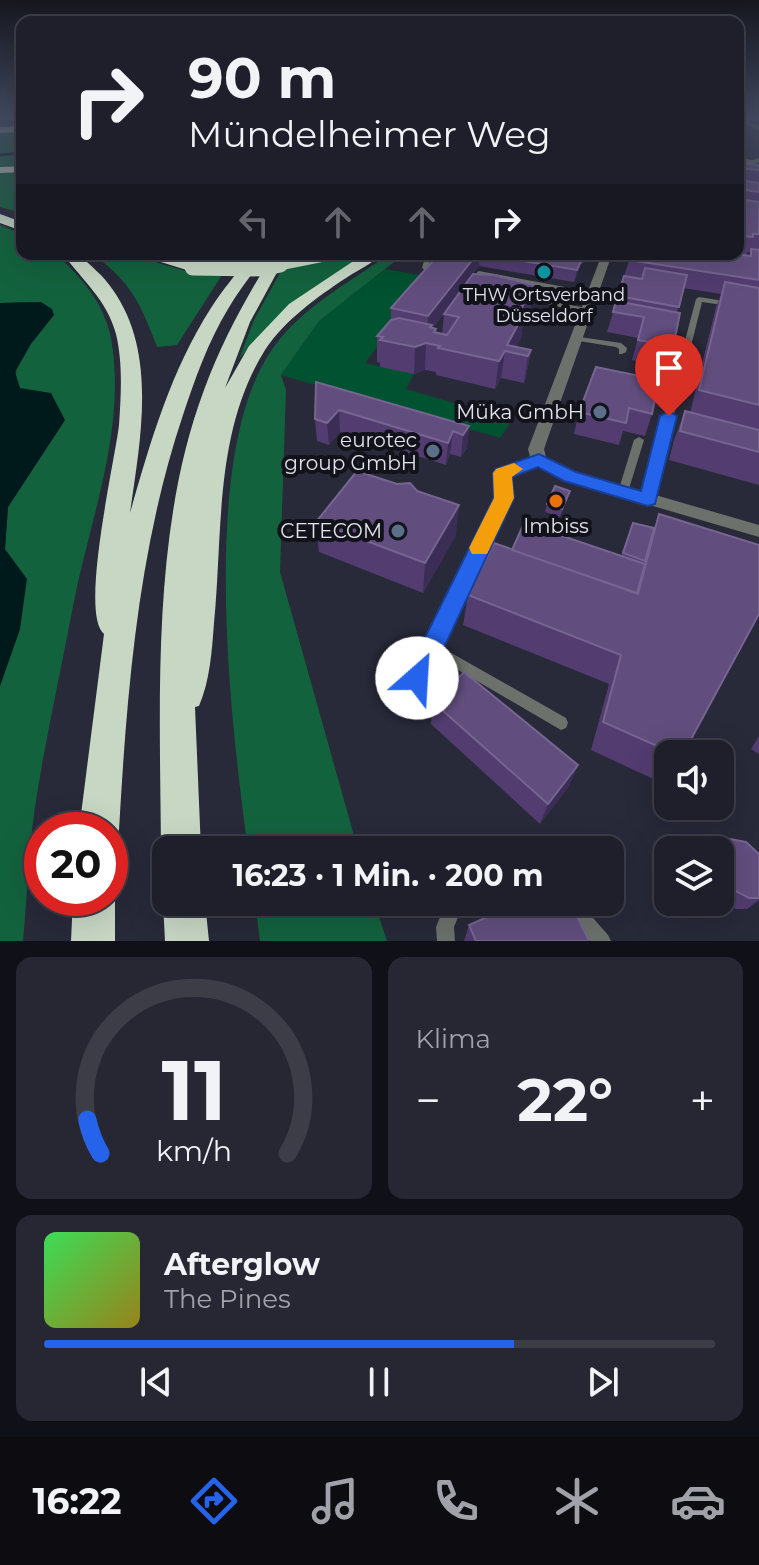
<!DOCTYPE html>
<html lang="de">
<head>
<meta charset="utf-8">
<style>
  body { margin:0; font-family:Montserrat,sans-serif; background:#262733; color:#f1f3f6; height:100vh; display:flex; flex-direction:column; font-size:30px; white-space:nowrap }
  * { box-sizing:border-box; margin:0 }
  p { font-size:26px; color:#a1a2a9 }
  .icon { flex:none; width:44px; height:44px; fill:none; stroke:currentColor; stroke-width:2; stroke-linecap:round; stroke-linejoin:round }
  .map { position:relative; height:941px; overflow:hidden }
  .details { display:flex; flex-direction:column; gap:16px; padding:16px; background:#101118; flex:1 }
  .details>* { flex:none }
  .banner { position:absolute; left:16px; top:16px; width:728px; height:244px; border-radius:16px; box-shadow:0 8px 32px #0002,0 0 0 2px #3c3d47; background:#1e1f2b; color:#f1f3f6; overflow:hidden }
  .buttons { position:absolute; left:654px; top:740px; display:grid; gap:16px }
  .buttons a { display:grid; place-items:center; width:80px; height:80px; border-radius:16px; background:#1e1f2b; box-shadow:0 8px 32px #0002,0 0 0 2px #3c3d47; font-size:40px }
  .speed { position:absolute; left:24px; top:812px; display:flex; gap:16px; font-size:40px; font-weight:700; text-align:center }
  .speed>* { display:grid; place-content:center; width:104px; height:104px; border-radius:50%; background:#1e1f2b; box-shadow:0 8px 32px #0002,0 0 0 2px #3c3d47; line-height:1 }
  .speed .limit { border:12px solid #d22; background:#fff; color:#111 }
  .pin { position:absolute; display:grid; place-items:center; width:68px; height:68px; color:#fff; margin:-82px -34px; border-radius:50% 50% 50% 0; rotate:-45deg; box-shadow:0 0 8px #0007 }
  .pin .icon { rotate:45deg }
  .me { position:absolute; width:88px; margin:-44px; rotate:26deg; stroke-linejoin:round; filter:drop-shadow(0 0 6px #0008) }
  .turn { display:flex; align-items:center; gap:28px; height:168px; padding:0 40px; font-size:36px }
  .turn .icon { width:104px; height:104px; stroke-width:2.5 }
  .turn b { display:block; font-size:56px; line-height:68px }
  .lanes { display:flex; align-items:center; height:76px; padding:0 40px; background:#0003; justify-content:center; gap:40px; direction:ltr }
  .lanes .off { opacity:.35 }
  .big { font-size:60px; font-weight:700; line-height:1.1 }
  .details .card { flex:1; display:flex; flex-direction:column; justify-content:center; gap:12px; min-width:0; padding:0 28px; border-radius:16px; background:#262733 }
  .details .dial { align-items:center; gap:0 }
  .dial svg { height:208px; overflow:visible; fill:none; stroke:#3c3d47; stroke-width:7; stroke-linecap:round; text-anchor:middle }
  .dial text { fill:#f1f3f6; stroke:none }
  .song { display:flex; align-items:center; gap:24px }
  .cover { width:96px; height:96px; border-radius:12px; background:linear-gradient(135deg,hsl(130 70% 55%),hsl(50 70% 35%)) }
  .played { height:8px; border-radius:4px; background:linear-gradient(90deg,#2563eb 70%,#3c3d47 70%) }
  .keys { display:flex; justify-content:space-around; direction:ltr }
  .heat { display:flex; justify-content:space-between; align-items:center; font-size:44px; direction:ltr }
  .details .tiles { flex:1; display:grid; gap:16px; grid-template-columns:1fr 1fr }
  .card:last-child { grid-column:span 2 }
  .trip { position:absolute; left:152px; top:836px; width:472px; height:80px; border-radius:16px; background:#1e1f2b; box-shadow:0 8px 32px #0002,0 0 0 2px #3c3d47; font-weight:700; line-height:80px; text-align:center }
  .tabs { display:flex; height:128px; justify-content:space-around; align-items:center; background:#0c0c11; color:#a1a2a9 }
  .tabs .icon { width:56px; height:56px }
  .tabs .active { color:#2563eb }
  .tabs b { font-size:36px; color:#f1f3f6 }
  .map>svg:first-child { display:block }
</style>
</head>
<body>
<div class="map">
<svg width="759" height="941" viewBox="0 0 759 941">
  <rect width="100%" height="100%" fill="#282939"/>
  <!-- green -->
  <polygon fill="#005230" points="385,269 430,277 365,363 414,374 406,389 512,420 500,438 281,375 319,321"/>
  <!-- forest -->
  <g fill="#13623e">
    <polygon points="22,132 22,165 0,167 0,133"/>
    <polygon points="22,171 22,213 0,207 0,172"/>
    <path d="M0 225 22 234V254H55C81 276 104 303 111 338 127 429 90 518 73 606 60 675 44 745 34 814 28 856 27 899 23 941H0V686L20 629 5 549 8 507 65 420 19 388C6 364 39 333 54 315L41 302 0 303Z"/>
    <path d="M93 254H127L186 271 222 275 177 345 157 347C140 302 132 284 93 254Z"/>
    <path d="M335 254H366C318 285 277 315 239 359L254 320 281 271Z"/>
    <path d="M389 254H404L319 321 281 375 286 390 280 572 358 850H248C231 724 199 463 269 354 299 308 346 285 389 254Z"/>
    <polygon points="255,902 374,902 387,941 260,941"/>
  </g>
  <!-- water -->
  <polygon fill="#001a1c" points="41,302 52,309 54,315 31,344 15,372 20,388 51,393 65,420 8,507 5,549 27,579 20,629 0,686 0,303"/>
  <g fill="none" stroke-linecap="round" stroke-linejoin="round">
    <!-- stream -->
    <polyline stroke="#001a1c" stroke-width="3" points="0,155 22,153"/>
    <!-- service -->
    <g fill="#6c726b" fill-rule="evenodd">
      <polygon points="738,157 755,161 755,162 753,163 738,159"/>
      <polygon points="426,254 432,254 428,268 425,270 422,268"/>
      <polygon points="479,271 592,292 595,294 592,296 477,274 477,272"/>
      <polygon points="521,296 586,308 590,310 586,312 519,299 519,297"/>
      <polygon points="699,297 730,302 734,304 730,306 702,302 653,499 648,503 643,499 696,299"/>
      <polygon points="573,336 621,343 627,348 626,352 622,354 619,354 619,349 616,347 573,340"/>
      <polygon points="639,437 644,440 628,492 623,496 619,494 618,492 634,440"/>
      <polygon points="502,470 507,473 509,498 439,646 566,718 568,723 566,728 561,730 434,656 422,682 417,684 412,682 410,678 499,498 497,473"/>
      <polygon points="446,902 464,902 454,927 455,941 437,941 436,927"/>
      <polygon points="558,902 579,902 608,935 611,941 590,941 561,908"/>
    </g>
    <!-- minor -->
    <g fill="#6c726b" fill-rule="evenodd">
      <polygon points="738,118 759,126 759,130 738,120"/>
      <polygon points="759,158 759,162 747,167 745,176 739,176 740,164"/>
      <polygon points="602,254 612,254 544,449 546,457 576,472 759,525 759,537 564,480 538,466 502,478 494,473 496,469 530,457 528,449"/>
    </g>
    <!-- motorway -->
    <g fill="#c7d7c4" fill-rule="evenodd">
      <polygon points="22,126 22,132 0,133 0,127"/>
      <polygon points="22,166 22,172 0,173 0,167"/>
      <polygon points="0,214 22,222 22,231 0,223"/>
      <path d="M63 254H78C90 265 104 276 113 290 158 354 140 441 130 513 150 443 171 370 211 308 223 289 238 272 251 254H266C254 272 239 290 228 309 208 342 195 379 183 415 138 549 127 691 119 830L110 845V830H79L104 634C79 614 115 461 119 425 121 396 123 363 116 334 107 300 83 281 63 254Z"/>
      <polygon points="135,254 160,254 198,264 201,267 193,272"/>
      <path d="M273 254H287L250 322 225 388 249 346 289 304 364 254H381C372 264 358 270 346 278 317 297 285 320 265 350 214 432 223 531 214 623 212 650 210 681 199 706L195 707 201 850H166V862L161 850C160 702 151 531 204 390 222 341 246 298 273 254Z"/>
      <polygon points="110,886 115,898 115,941 71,941 73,898 110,898"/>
      <polygon points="166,894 166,902 205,902 209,941 165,941 163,902"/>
    </g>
    <!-- motorway-bridge-far1 -->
    <polyline stroke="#c7d7c4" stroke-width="13" points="270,266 320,256"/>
    <!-- motorway-bridge -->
    <polyline stroke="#c7d7c4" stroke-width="17" points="193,267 263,268 280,264"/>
  </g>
  <!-- wall -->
  <g fill="#523c70" fill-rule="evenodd">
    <polygon points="738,163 759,165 759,485 669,460 674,440 685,411 690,413 716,307 721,294 683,288 677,312 674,343 667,364 661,363 660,366 632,360 638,338 607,332 631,254 749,256 750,252 748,252 746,255 738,254"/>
    <path d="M439 254H587L582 264H580L578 273 574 282 479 266 473 274 534 285 530 310 523 323 521 338 516 347 531 350 526 377 524 383 501 378 495 389 436 375V372L425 370 414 374 380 367V363L377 362V336L391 320V308ZM462 289 444 314 442 334 436 332 433 328Z"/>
    <polygon points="596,367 652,414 645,436 623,431 619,445 574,434 579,412"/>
    <polygon points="316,382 469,426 467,448 461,457 450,454 446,465 340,432 329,445 317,441 315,419"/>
    <polygon points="570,491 560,517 545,512 547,504"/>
    <polygon points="659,514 683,754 668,754 668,777 664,784 591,750 609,684 463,625 468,595 512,550 621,556 633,523 654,528"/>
    <polygon points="316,522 456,535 423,593 319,552"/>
    <polygon points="433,702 578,765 569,786 540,824 431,724"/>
    <polygon points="759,736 759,760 759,754 751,749"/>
    <polygon points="713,837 722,844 759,854 759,901 747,909 736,909 720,901 720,850 702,850"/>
    <polygon points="469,925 589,941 464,941"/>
  </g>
  <!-- shaded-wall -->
  <g fill="#3b2d55">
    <polygon points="477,254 480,254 479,266 427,336 428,316"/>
    <polygon points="581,261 578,273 574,282 577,270"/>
    <polygon points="534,285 530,310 523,323 521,338 514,353 507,345 520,311"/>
    <polygon points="426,343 425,370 414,374 415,347"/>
    <polygon points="531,350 526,377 524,383 528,356"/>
    <polygon points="505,351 501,378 495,389 499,361"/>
    <polygon points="339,410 340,432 329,445 327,423"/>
    <polygon points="469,426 467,448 461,457 463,435"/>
    <polygon points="453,431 450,454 446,465 448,443"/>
    <polygon points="459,505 456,535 423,593 425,563"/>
    <polygon points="578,765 569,786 540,824 548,804"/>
    <polygon points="759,899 759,901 747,909"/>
  </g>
  <!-- building -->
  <g fill="#614e7e" stroke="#756590" stroke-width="2">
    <polygon points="738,163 759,165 759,170 738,168"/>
    <polygon points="738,180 759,183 759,192 738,189"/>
    <polygon points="738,199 759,202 759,234 753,234 753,237 741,236 742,228 738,228"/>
    <polygon points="751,249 759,250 759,280 629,260 631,254 736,254 751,256"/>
    <polygon points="439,254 477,254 428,316 391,308"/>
    <polygon points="515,254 539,254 581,261 577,270 512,259"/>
    <polygon points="645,268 687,275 679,307 618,296 624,276 642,279"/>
    <polygon points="473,274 494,275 534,285 520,311 525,312 507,345 531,350 528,356 505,351 499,361 438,348 440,346 426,343 415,347 380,340 383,337 377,336 391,320 399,318 432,325 430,327 436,329 434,332 447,335 459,317 444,314"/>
    <polygon points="725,282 759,288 759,405 699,390"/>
    <polygon points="616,301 680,313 674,343 668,342 666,345 638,340 644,317 613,312"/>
    <polygon points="596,367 659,380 652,414 629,408 626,423 579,412"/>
    <polygon points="316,382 469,426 463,435 453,431 448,443 339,410 327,423 315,419"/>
    <polygon points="685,411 759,430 759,452 680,431"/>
    <polygon points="357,471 397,484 410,483 417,491 459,505 425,563 316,522"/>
    <polygon points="555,486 570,491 562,509 547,504"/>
    <polygon points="659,514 759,545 759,614 683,754 675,754 603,722 621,655 468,595 494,543 638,594"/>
    <polygon points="524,523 645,564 637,593 512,550"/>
    <polygon points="633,523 654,528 645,561 623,553"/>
    <polygon points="464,672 578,765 548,804 433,702"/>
    <polygon points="713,837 722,844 730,839 746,842 759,854 759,898 749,898 732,889 723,878 720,866 720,850 707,850"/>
    <polygon points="521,902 570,902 589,941 476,941 469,925"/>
  </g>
  <!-- sky -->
  <linearGradient id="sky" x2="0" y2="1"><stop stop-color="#16171f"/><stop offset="0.47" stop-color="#42495f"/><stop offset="1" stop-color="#42495f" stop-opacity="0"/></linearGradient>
  <rect width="759" height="249" fill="url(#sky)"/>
  <!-- route -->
  <polygon fill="#2563eb" stroke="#184099" stroke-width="2" points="669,411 677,416 655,504 648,506 564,481 538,467 512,477 514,498 426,686 417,689 408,686 405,678 494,498 493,473 496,469 539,454 576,472 641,491 660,416"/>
  <!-- slow -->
  <polygon fill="#f59e0b" points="514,463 523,469 512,477 514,498 487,554 472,554 469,548 494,498 493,473 496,469"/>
  <!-- markers -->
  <circle fill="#0f9aa8" stroke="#12121a" stroke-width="3" cx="544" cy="272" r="8"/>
  <g fill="#5c6f8a" stroke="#12121a" stroke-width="3">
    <circle cx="600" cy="412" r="8"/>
    <circle cx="433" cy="451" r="8"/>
    <circle cx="398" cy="531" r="8"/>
  </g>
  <circle fill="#e8710a" stroke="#12121a" stroke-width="3" cx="556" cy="501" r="8"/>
  <g text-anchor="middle" stroke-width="8" stroke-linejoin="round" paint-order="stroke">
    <!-- far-poi labels -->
    <g font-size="18" fill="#e1e2ee" stroke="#12121a">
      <text x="544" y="301">THW Ortsverband<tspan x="544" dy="21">Düsseldorf</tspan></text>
    </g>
    <!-- poi labels -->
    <g font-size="20" fill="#e1e2ee" stroke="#12121a" text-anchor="end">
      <text x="584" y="419">Müka GmbH</text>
      <text x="417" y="447">eurotec<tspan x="417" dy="23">group GmbH</tspan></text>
      <text x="556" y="533" text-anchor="middle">Imbiss</text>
      <text x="382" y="538">CETECOM</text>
    </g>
  </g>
</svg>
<div class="buttons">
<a><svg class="icon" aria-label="sound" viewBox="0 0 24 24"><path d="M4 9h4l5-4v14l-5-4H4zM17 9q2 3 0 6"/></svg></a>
<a><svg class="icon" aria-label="layers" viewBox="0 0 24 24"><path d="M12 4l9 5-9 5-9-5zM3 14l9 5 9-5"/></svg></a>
</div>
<div class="speed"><div class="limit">20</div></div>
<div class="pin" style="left:669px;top:416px;background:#d93025"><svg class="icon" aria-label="arrive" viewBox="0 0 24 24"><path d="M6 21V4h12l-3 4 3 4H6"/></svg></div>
<svg class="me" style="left:417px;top:678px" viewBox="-20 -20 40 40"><circle r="19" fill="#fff"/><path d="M0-13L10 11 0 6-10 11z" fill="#2563eb"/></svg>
<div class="trip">16:23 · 1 Min. · 200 m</div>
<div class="banner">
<div class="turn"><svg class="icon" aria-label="right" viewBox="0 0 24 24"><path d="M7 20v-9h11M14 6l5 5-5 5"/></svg><div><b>90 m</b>Mündelheimer Weg</div></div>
<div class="lanes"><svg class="icon off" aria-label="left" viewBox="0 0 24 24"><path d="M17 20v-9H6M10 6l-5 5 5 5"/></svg><svg class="icon off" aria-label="ahead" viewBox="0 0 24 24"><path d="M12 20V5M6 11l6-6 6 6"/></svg><svg class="icon off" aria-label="ahead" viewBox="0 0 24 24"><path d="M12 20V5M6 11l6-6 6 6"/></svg><svg class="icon" aria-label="right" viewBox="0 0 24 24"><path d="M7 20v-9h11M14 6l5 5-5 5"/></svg></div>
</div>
</div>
<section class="details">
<div class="tiles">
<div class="card dial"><svg viewBox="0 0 100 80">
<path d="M14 69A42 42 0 1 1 86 69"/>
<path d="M14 69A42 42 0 0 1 9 56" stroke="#2563eb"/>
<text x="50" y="56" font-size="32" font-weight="700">11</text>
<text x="50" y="72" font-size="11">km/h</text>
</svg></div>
<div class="card"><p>Klima</p>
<div class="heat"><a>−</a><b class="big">22°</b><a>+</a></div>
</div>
<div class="card">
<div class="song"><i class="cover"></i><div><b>Afterglow</b><p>The Pines</p></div></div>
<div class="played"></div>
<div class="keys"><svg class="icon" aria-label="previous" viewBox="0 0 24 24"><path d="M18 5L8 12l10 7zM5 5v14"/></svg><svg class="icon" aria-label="pause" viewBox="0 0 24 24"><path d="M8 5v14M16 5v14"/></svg><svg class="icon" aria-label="next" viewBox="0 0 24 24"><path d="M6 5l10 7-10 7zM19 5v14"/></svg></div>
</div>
</div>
</section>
<nav class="tabs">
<b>16:22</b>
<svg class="icon active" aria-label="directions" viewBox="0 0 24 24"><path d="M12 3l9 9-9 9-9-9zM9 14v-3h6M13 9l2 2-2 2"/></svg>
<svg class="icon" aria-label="music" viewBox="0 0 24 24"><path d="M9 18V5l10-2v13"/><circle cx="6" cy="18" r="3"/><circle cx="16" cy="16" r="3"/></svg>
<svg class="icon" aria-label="phone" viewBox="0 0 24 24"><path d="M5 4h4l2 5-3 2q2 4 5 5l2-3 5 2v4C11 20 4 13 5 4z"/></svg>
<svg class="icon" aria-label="climate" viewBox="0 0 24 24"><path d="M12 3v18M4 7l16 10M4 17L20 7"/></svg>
<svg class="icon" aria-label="car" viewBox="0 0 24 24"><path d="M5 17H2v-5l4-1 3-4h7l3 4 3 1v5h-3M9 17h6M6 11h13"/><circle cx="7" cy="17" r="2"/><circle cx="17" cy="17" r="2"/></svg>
</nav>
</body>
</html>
